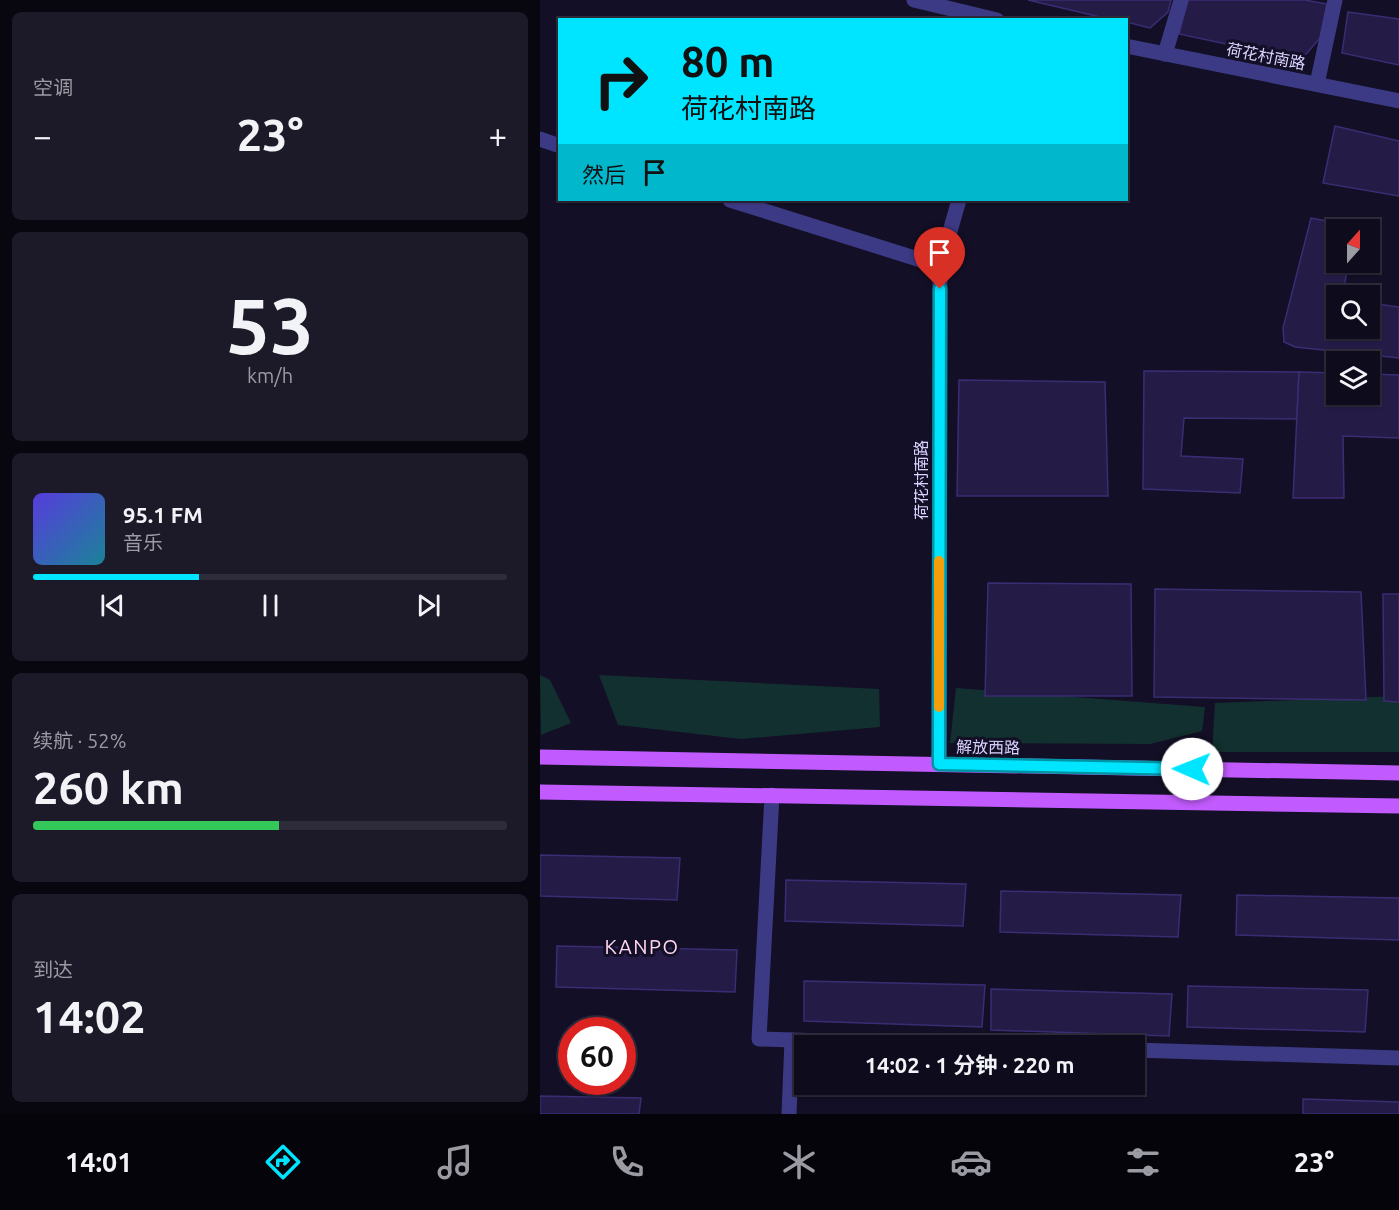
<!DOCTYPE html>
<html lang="zh">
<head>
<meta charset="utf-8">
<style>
  body { margin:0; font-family:Ubuntu,"Noto Sans SC",sans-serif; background:#1c1929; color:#f1f3f6; height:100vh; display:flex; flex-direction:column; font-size:22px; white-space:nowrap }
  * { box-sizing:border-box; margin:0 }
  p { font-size:20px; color:#9b9ba3 }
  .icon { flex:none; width:33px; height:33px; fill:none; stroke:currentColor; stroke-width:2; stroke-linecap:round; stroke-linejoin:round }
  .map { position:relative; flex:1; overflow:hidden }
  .drawer { display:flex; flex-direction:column; gap:12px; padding:12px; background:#08060f; width:540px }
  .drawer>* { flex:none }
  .top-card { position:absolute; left:18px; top:18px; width:570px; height:183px; border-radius:0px; box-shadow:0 2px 4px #0004,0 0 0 2px #2e2b3b; background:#00e5ff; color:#111; overflow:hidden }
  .needle { width:39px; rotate:21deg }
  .fabs { position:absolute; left:786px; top:219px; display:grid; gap:12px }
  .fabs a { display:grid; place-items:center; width:54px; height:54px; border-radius:0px; background:#0e0b1c; box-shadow:0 2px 4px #0004,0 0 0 2px #2e2b3b; font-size:30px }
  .speed { position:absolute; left:18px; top:1017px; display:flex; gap:12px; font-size:30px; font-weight:700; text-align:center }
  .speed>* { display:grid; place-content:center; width:78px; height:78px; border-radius:50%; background:#0e0b1c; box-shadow:0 2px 4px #0004,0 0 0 2px #2e2b3b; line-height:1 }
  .speed .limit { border:9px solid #d22; background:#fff; color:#111 }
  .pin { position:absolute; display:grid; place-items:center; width:51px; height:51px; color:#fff; margin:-62px -26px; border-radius:50% 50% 50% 0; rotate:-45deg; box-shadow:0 0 6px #0007 }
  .pin .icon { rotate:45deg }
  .me { position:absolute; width:66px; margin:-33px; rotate:271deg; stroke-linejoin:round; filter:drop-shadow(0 0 4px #0008) }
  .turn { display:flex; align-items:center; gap:21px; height:126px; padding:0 24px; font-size:27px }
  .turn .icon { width:78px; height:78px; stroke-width:2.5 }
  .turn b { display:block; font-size:42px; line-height:51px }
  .then { display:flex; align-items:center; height:57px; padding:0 24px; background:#0003; gap:12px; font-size:22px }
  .big { font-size:45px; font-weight:700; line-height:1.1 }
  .drawer .widget { flex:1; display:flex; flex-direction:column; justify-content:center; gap:9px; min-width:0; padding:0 21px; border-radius:9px; background:#1c1929 }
  .drawer .dial { align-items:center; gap:0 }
  .dial b { font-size:78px; line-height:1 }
  .song { display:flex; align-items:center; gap:18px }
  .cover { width:72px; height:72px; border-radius:9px; background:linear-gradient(135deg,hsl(250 70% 55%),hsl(190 70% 35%)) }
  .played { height:6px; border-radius:3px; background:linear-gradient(90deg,#00e5ff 35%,#2e2b3b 35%) }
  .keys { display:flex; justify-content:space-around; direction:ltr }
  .heat { display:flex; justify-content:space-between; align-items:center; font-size:33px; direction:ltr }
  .charge { height:9px; border-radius:4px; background:linear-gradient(90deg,#34c759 52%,#2e2b3b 0) }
  .trip { position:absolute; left:254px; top:1035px; width:351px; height:60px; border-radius:0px; background:#0e0b1c; box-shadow:0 2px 4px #0004,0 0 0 2px #2e2b3b; font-weight:700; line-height:60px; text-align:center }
  .tabs { display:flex; height:96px; justify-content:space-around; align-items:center; background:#06040b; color:#9b9ba3 }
  .tabs .icon { width:42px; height:42px }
  .tabs .selected { color:#00e5ff }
  .tabs b { font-size:27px; color:#f1f3f6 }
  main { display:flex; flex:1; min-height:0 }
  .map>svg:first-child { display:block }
</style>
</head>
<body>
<main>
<section class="drawer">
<div class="widget"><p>空调</p>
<div class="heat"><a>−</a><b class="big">23°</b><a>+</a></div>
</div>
<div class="widget dial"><b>53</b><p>km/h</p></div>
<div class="widget">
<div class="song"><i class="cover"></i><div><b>95.1 FM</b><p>音乐</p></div></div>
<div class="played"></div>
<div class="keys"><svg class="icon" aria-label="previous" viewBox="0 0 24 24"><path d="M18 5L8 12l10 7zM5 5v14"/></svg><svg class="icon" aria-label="pause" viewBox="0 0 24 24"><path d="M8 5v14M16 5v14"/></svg><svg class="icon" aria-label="next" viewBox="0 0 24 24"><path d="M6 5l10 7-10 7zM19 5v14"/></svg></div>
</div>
<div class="widget"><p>续航 · 52%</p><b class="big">260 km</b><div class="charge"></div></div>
<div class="widget"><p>到达</p><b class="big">14:02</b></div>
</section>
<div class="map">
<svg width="859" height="1114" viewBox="0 0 859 1114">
  <rect width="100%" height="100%" fill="#130f26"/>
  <!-- green -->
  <g fill="#12302f">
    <polygon points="0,675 10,680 31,723 1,735"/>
    <polygon points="59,675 339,689 340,727 201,739 78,725"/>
    <polygon points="416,688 665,707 662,731 610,744 410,743"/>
    <polygon points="859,696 859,752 672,752 675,703"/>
  </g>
  <!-- building -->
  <g fill="#241b47" stroke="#3b2d73" stroke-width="1.5">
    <polygon points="488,0 631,0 628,12 610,28 586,22 586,20 573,20"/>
    <polygon points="648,0 765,0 787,4 780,38 761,60 639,34"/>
    <polygon points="808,12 859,19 859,65 802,53"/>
    <polygon points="795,126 859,141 859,196 783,183"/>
    <polygon points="771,218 817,227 817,230 796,230 796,262 809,262 802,296 796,296 796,328 830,328 830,303 859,307 859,358 755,347 744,342 743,328"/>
    <polygon points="604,371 759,372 757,419 644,418 641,456 703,459 700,493 603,489"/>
    <polygon points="759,372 796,373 796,394 830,394 830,374 859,375 859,438 803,436 804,498 753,498"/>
    <polygon points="419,380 565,382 568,496 417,496"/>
    <polygon points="448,583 591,584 592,696 445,696"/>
    <polygon points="615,589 821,592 826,700 614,697"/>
    <polygon points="843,594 859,594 859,702 844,701"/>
    <polygon points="0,855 140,858 137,900 0,896"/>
    <polygon points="246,880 426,884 423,926 245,921"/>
    <polygon points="461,891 641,895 638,937 460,932"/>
    <polygon points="697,895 859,898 859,940 696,935"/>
    <polygon points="17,946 197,950 195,992 16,987"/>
    <polygon points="264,981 445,985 442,1027 264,1021"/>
    <polygon points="648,986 828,990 825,1032 647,1027"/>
    <polygon points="451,989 632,994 629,1036 451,1030"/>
    <polygon points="0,1096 101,1098 99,1114 0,1114"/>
    <polygon points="763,1099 859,1102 859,1114 763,1114"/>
  </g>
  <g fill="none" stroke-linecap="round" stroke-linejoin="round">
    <!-- minor -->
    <g stroke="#3d3a85" stroke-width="15">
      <polyline points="374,0 457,20"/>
      <polyline points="586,46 859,101"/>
      <polyline points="625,54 641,0"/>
      <polyline points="777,84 795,0"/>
      <polyline points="0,139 20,146"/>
      <polyline points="190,200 400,266"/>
      <polyline points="399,764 400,266 419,200"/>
      <polyline points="232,795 219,1039 443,1046"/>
      <polyline points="594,1050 859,1058"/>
      <polyline points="249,1114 252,1040"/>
    </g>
    <!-- major -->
    <g stroke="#c25bff" stroke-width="15">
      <polyline points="0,757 859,773"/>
      <polyline points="0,792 859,806"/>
    </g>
  </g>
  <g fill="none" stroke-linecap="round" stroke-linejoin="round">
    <!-- route casing -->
    <g stroke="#0095a6" stroke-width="15">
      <polyline id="route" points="400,289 399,764 652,769"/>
    </g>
    <!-- route -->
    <use href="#route" stroke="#00e5ff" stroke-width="10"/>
    <!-- slow -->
    <polyline stroke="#f59e0b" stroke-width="10" points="399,707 399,561"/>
  </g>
  <g text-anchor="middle" stroke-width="6" stroke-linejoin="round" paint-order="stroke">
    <!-- street labels -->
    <g font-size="16" fill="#d9d4ff" stroke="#130f26">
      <text transform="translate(726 56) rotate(11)" y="6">荷花村南路</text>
      <text transform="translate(381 480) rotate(-90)" y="6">荷花村南路</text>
      <text transform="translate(448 747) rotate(1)" y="6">解放西路</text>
    </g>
    <!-- quarter labels -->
    <g font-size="20" letter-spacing="1.5" fill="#ffd6f0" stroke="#130f26">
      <text x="102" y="954">KANPO</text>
    </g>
  </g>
</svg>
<div class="fabs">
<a><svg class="needle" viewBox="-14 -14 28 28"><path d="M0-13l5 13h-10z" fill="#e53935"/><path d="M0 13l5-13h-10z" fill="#9b9ba3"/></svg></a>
<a><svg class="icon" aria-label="search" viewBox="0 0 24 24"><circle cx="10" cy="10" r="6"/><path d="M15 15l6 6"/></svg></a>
<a><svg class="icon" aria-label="layers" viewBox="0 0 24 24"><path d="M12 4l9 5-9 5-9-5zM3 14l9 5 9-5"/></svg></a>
</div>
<div class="speed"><div class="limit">60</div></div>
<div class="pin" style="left:400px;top:289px;background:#d93025"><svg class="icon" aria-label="arrive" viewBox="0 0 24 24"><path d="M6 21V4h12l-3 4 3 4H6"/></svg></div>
<svg class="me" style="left:652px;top:769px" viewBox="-20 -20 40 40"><circle r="19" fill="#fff"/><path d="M0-13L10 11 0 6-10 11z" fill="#00e5ff"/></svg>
<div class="trip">14:02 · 1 分钟 · 220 m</div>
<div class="top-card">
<div class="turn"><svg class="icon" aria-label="right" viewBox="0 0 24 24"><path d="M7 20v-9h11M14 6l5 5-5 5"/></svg><div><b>80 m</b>荷花村南路</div></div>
<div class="then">然后<svg class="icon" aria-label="arrive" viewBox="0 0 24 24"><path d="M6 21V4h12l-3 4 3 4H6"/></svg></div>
</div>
</div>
</main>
<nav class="tabs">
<b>14:01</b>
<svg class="icon selected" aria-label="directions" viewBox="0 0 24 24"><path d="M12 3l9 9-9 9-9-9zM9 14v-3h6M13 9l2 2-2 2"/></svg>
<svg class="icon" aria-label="music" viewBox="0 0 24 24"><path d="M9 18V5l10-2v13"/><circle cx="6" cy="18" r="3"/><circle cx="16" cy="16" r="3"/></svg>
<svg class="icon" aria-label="phone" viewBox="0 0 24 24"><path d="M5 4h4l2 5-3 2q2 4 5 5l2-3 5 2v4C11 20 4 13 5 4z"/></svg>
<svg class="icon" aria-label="climate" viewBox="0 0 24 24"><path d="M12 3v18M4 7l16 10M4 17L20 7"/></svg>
<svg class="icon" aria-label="car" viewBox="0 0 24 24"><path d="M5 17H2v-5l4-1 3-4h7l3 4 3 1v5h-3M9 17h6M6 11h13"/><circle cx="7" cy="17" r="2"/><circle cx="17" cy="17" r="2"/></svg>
<svg class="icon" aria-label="filters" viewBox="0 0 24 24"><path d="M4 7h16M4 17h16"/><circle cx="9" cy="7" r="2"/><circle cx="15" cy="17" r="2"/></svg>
<b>23°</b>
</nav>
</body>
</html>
